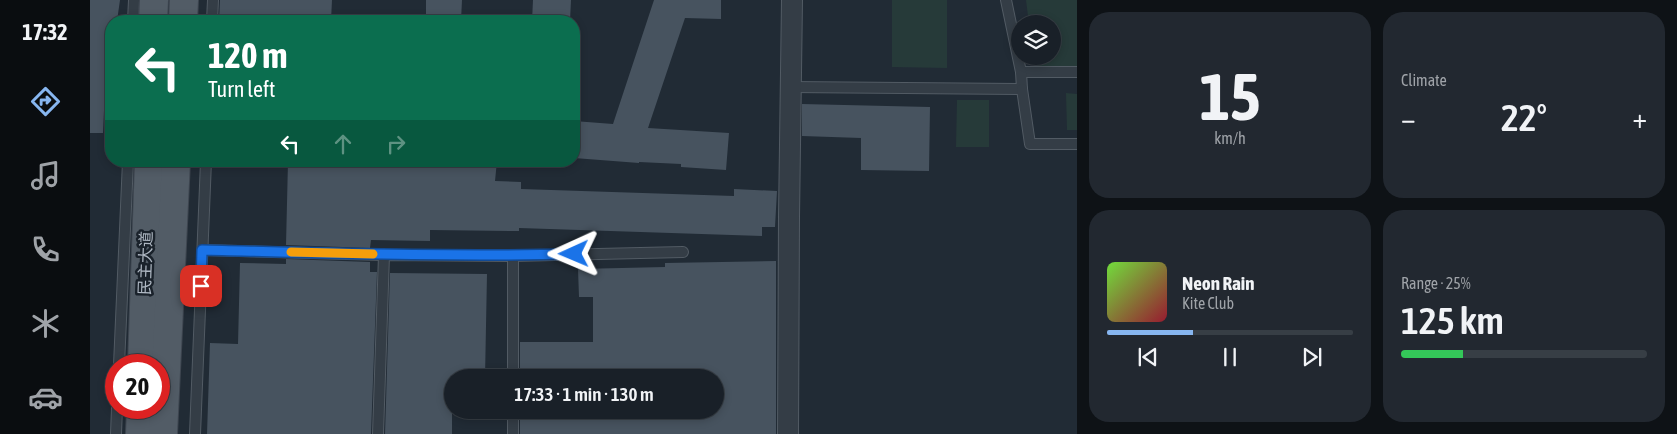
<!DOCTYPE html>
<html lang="en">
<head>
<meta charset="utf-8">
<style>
  body { margin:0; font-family:"Asap Condensed","Noto Sans SC",sans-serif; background:#222830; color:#f1f3f6; height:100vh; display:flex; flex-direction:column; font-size:19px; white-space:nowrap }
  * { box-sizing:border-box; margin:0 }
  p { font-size:16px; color:#9fa3a8 }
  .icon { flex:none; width:28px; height:28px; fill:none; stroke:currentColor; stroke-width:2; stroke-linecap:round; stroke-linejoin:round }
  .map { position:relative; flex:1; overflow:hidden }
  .details { display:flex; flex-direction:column; gap:12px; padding:12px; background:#0e1216; width:600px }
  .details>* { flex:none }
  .hud { position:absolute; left:15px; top:15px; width:475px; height:152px; border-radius:20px; box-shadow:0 2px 8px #0003,0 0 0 1px #373e45; background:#0b6e4f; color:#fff; overflow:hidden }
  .controls { position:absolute; left:921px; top:15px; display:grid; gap:10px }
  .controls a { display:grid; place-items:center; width:50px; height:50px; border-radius:50%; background:#192028; box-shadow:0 2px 8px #0003,0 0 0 1px #373e45; font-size:25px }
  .speed { position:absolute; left:15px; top:354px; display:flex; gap:10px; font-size:25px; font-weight:700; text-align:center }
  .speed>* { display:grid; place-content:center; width:65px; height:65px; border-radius:50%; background:#192028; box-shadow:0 2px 8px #0003,0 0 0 1px #373e45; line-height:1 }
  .speed .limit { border:8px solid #d22; background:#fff; color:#111 }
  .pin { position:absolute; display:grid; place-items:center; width:42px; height:42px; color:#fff; margin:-21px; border-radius:10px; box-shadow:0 2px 8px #0006 }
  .me { position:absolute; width:55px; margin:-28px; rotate:269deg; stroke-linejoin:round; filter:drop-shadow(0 0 4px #0008) }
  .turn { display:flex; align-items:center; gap:18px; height:105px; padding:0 20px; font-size:22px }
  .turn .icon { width:65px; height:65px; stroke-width:2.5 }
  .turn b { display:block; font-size:35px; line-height:42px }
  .lanes { display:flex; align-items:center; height:48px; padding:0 20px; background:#0003; justify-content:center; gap:25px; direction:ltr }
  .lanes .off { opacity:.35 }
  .big { font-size:38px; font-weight:600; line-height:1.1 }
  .details .card { flex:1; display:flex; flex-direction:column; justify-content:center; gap:8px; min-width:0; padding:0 18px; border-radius:20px; background:#222830 }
  .details .dial { align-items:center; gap:0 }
  .dial b { font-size:65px; line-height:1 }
  .song { display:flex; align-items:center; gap:15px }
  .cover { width:60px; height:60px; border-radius:8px; background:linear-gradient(135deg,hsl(100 70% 55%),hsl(350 70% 35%)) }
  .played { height:5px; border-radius:2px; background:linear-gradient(90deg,#87b6f0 35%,#373e45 35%) }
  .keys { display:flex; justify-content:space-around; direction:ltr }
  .heat { display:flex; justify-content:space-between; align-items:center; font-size:28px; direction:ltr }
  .charge { height:8px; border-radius:4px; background:linear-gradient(90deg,#34c759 25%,#373e45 0) }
  .details .tiles { flex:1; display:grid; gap:12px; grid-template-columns:repeat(2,1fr) }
  .trip { position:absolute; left:354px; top:369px; width:280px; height:50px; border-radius:25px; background:#192028; box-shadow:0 2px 8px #0003,0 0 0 1px #373e45; font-weight:600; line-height:50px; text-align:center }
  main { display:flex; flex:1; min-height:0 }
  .tab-bar { display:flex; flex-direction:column; width:90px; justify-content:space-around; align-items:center; background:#0a0d10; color:#9fa3a8 }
  .tab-bar .icon { width:35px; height:35px }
  .tab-bar .active { color:#87b6f0 }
  .tab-bar b { font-size:22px; color:#f1f3f6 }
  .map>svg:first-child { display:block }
</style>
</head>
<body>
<main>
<nav class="tab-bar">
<b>17:32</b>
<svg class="icon active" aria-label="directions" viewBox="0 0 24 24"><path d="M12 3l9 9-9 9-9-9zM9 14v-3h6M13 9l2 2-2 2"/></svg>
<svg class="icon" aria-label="music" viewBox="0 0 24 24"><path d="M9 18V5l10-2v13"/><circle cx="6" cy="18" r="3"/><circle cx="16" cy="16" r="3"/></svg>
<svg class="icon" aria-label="phone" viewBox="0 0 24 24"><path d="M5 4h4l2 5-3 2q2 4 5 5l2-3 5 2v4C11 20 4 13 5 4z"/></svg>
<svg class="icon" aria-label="climate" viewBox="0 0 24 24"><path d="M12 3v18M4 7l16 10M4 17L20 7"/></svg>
<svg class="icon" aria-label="car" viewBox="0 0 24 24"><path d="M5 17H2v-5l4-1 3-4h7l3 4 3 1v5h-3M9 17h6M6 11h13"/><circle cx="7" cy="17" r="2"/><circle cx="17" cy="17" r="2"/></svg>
</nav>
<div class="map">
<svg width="987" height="434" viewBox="0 0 987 434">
  <rect width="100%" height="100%" fill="#212b35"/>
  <!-- green -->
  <g fill="#263a39">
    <polygon points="802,0 857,0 857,68 802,67"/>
    <polygon points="936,0 987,0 987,71 945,70 943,56 962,56 962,24 939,24"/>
    <polygon points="976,93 987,94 987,130 977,130"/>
    <polygon points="867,100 899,100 899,147 866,147"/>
  </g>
  <!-- building -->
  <g fill="#47535f">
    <polygon points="0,0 30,0 27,21 21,21 21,45 17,44 13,133 0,133"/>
    <polygon points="130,0 242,0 241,21 129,21"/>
    <polygon points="336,0 372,0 371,21 336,21"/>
    <polygon points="443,0 481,0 480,21 442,21"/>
    <polygon points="564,0 631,0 631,19 595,18 558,128 639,133 636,170 591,167 591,164 549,162 549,163 484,158 484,121 523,124"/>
    <polygon points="712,104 840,107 839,171 771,170 771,138 712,136"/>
    <polygon points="198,161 407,161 405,181 431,182 431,189 644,196 644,189 687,191 685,227 672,227 672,236 429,228 429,231 340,230 340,241 281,240 280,248 196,245"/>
    <polygon points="196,259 280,262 280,272 287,272 281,434 117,434 120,343 148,344 150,263 196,264"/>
    <polygon points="686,261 686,434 430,434 430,410 625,410 625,378 430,378 430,342 503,342 503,297 489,297 488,269 575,267 575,263"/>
    <polygon points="300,273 397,274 395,378 362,378 362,434 295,434"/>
  </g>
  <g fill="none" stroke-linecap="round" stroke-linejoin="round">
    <!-- service casing -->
    <g stroke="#525b64" stroke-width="12">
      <g id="service">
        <polyline points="43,21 44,0"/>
        <polyline points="122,21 123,0"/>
        <polyline points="931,72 987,72"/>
        <polyline points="700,87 932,89 931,72 916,0"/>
        <polyline points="932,89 940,144 987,144"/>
        <polyline points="113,250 294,255"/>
        <polyline points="423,256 593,252"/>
        <polyline points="29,365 38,161"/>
        <polyline points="423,410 423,434"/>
        <polyline points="26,434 27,408"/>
        <polyline points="105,434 116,161"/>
        <polyline points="288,434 294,255 423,256 423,378"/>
      </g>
    </g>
    <!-- minor casing -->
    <g stroke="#525b64" stroke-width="22">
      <polyline id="minor" points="698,434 699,217 702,0"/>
    </g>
    <!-- primary casing -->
    <g stroke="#3e4650" stroke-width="30">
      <g id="primary">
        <polyline points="63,21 64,0"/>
        <polyline points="93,21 94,0"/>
        <polyline points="52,365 59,161"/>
        <polyline points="50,434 51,408"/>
        <polyline points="73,434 86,161"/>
      </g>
    </g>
    <!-- service -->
    <use href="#service" stroke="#343d46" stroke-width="10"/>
    <!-- minor -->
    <use href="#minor" stroke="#343d46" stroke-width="20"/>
    <!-- primary -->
    <use href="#primary" stroke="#525c66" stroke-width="28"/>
  </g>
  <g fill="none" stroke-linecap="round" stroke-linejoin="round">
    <!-- route casing -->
    <g stroke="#114b97" stroke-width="12">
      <path id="route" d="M111 286 112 250C237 253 360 257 484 254"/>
    </g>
    <!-- route -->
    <use href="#route" stroke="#1a73e8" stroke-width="9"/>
    <!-- slow -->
    <polyline stroke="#f59e0b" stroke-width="9" points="201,252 283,254"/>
  </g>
  <g text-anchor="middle" stroke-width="5" stroke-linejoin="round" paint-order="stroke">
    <!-- street labels -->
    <g font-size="16" fill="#afb8c3" stroke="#1a222b">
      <text transform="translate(55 263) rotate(-88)" y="6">民主大道</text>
    </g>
  </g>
</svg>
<div class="controls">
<a><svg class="icon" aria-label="layers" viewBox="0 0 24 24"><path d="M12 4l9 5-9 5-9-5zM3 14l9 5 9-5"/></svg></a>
</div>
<div class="speed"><div class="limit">20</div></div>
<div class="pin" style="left:111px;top:286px;background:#d93025"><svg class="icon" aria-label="arrive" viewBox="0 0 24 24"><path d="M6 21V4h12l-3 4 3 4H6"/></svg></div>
<svg class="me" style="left:484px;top:254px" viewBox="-20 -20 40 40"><path d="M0-17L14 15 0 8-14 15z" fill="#1a73e8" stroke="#fff" stroke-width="4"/></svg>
<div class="trip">17:33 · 1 min · 130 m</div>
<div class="hud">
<div class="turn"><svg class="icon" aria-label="left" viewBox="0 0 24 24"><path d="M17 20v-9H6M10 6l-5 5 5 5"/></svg><div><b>120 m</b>Turn left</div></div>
<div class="lanes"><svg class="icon" aria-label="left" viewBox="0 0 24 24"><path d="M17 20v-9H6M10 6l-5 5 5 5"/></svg><svg class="icon off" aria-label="ahead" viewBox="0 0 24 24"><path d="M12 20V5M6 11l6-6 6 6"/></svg><svg class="icon off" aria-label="right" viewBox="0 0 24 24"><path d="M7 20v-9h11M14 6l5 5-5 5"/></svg></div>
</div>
</div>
<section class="details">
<div class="tiles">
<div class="card dial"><b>15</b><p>km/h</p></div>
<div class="card"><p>Climate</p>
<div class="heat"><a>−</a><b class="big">22°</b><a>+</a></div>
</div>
<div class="card">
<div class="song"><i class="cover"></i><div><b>Neon Rain</b><p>Kite Club</p></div></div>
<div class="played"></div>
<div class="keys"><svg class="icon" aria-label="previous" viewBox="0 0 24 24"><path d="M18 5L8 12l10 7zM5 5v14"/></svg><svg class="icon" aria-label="pause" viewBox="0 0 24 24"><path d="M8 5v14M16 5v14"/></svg><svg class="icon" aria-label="next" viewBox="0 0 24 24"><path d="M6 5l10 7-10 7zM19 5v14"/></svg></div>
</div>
<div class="card"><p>Range · 25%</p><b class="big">125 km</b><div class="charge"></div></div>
</div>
</section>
</main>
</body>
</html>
